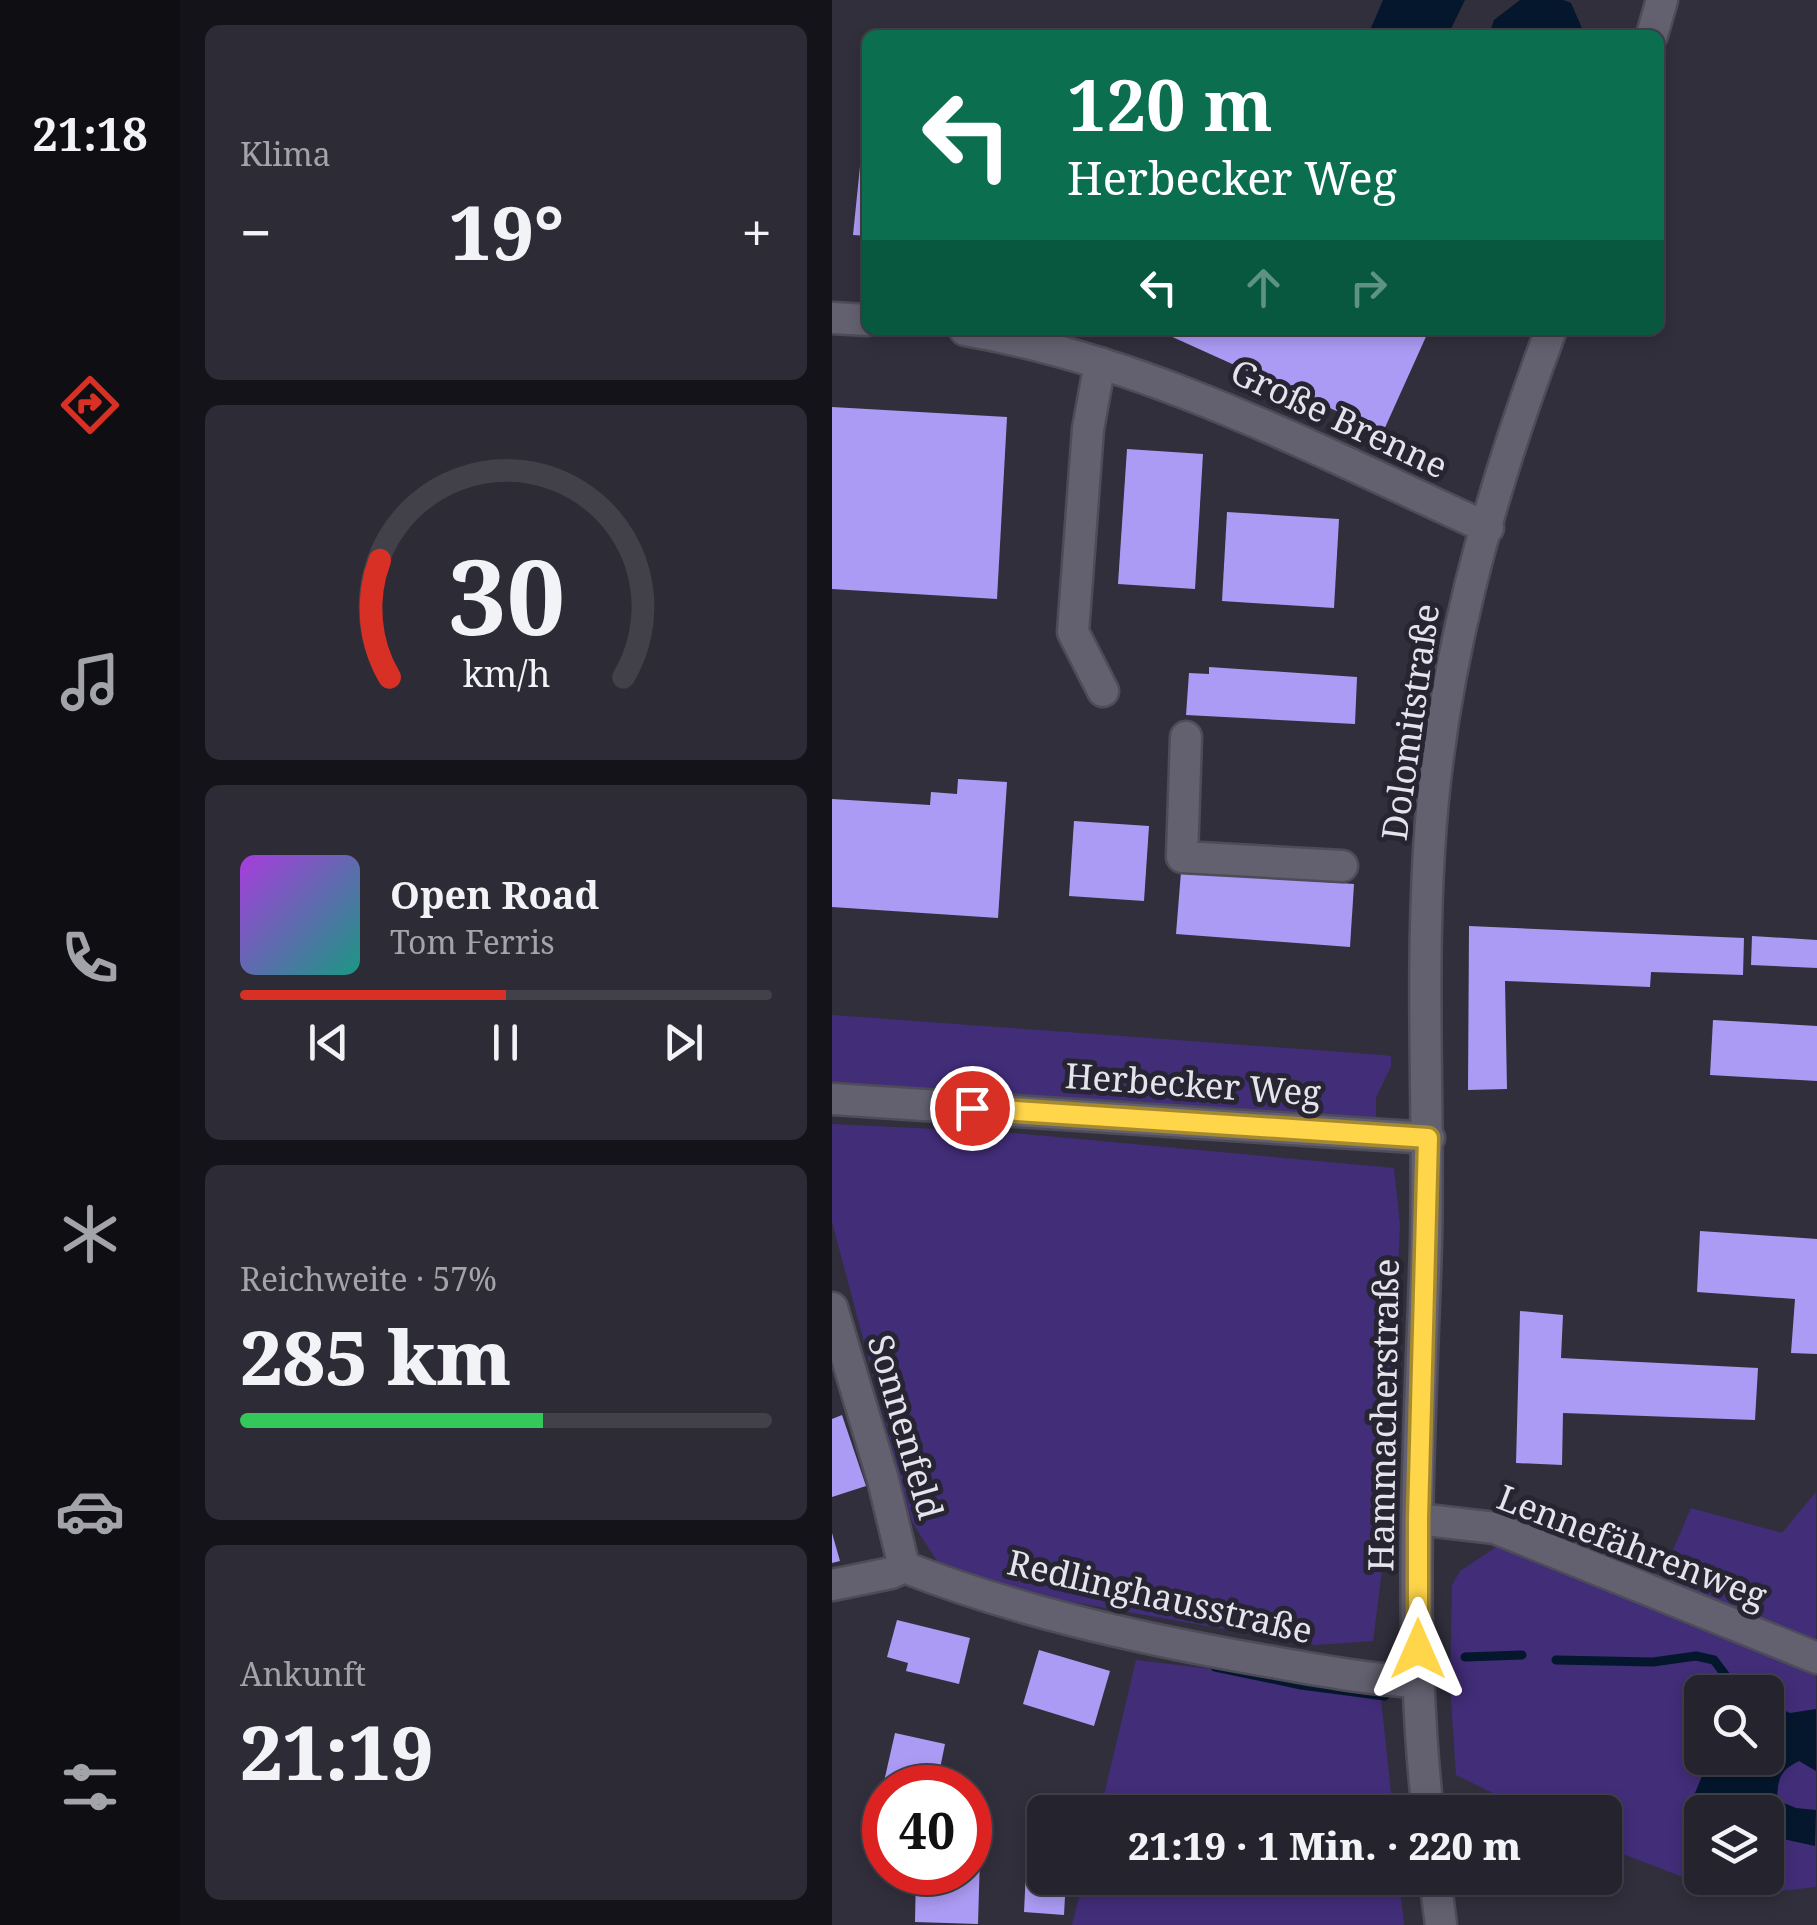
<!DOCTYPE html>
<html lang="de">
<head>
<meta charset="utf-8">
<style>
  body { margin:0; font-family:"Noto Serif",serif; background:#2d2b35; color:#f1f3f6; height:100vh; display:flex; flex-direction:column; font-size:38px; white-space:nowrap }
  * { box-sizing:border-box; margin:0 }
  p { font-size:32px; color:#a3a4aa }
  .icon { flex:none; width:55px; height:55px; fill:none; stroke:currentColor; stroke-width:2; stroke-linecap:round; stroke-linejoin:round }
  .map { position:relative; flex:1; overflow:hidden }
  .panel { display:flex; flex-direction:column; gap:25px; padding:25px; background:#141319; width:652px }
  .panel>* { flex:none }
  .banner { position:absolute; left:30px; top:30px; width:802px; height:305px; border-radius:15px; box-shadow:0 5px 15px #0003,0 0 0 2px #424049; background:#0b6e4f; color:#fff; overflow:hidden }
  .fabs { position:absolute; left:852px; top:1675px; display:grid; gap:20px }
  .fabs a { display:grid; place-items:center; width:100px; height:100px; border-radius:15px; background:#25232d; box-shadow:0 5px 15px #0003,0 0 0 2px #424049; font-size:50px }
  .speed { position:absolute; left:30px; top:1765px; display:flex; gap:20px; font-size:50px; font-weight:700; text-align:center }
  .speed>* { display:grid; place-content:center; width:130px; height:130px; border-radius:50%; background:#25232d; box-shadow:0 5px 15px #0003,0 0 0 2px #424049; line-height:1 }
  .speed .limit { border:15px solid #d22; background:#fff; color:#111 }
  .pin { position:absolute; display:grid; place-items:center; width:85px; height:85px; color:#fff; margin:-42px; border:5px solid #fff; border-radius:50%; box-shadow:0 2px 10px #0007 }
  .me { position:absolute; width:110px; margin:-55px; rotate:0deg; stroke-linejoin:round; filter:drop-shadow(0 0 8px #0008) }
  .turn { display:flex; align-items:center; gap:35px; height:210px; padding:0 40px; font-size:45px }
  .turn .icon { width:130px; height:130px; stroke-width:2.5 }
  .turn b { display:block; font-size:70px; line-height:85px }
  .lanes { display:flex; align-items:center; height:95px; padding:0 40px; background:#0003; justify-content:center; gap:50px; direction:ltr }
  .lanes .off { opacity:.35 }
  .big { font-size:75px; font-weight:800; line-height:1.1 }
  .panel .card { flex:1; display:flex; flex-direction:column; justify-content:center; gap:15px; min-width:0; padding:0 35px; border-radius:15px; background:#2d2b35 }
  .panel .dial { align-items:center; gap:0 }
  .dial svg { height:260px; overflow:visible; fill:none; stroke:#424049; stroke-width:7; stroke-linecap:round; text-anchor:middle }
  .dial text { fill:#f1f3f6; stroke:none }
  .song { display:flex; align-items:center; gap:30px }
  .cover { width:120px; height:120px; border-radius:15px; background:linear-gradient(135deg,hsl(280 70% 55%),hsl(170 70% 35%)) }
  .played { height:10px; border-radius:5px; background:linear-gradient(90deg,#d93025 50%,#424049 50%) }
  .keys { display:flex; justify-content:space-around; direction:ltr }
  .heat { display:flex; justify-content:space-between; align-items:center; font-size:55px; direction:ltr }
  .charge { height:15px; border-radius:8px; background:linear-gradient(90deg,#34c759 57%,#424049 0) }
  .trip { position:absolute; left:195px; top:1795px; width:595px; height:100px; border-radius:15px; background:#25232d; box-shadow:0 5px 15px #0003,0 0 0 2px #424049; font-weight:800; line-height:100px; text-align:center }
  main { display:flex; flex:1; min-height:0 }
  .tab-bar { display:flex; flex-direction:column; width:180px; justify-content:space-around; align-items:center; background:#0f0e12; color:#a3a4aa }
  .tab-bar .icon { width:70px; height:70px }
  .tab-bar .selected { color:#d93025 }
  .tab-bar b { font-size:45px; color:#f1f3f6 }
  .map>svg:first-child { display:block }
</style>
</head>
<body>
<main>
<nav class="tab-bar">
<b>21:18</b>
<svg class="icon selected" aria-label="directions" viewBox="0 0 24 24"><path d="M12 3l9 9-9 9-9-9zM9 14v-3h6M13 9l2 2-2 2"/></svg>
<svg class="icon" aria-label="music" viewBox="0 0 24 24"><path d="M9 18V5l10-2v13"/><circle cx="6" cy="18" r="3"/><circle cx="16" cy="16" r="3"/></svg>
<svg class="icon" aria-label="phone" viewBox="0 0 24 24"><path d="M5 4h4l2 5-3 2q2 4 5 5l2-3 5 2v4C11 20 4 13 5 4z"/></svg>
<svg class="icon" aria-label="climate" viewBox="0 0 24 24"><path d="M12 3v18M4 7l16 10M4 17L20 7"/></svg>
<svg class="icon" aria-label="car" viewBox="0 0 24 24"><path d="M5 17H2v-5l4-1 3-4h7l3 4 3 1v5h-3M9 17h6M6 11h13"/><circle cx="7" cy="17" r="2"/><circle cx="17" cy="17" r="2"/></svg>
<svg class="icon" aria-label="filters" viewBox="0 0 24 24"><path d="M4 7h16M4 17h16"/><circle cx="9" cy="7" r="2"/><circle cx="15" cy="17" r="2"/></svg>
</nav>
<section class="panel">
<div class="card"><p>Klima</p>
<div class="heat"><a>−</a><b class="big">19°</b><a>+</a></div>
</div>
<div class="card dial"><svg viewBox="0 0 100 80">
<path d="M14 69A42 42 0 1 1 86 69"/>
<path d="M14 69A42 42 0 0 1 11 33" stroke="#d93025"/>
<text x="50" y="56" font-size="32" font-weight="700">30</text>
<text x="50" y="72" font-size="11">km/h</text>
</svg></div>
<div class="card">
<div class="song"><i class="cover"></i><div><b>Open Road</b><p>Tom Ferris</p></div></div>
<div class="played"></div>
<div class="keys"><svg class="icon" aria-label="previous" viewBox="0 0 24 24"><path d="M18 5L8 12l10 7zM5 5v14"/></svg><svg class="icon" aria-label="pause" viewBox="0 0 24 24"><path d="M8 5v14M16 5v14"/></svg><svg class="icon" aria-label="next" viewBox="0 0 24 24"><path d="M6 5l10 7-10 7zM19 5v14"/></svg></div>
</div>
<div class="card"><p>Reichweite · 57%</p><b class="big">285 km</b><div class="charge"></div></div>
<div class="card"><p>Ankunft</p><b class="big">21:19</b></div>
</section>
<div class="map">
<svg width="985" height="1925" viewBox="0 0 985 1925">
  <rect width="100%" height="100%" fill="#312f3c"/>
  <!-- green -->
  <g fill="#422d79" fill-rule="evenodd">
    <polygon points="0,1015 551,1055 559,1056 559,1066 544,1098 544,1119 0,1085"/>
    <polygon points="0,1124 169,1132 562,1168 568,1226 551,1562 541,1641 483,1645 211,1597 107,1564 80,1522 0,1222"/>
    <path d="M984 1492V1887L930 1893 848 1876 773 1847 772 1812H699L624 1775 618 1685 620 1585 628 1571 672 1542 819 1601 859 1508 950 1533ZM870 1692H935V1758H870ZM870 1812H935V1878H870Z"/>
    <polygon points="304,1660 548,1689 561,1812 268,1812"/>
    <polygon points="252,1878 567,1878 572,1925 240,1925"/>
  </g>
  <!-- water -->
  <g fill="#04172d">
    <polygon points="551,0 633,0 616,35 536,35"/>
    <polygon points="688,0 731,0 739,3 753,35 657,35 662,20"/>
    <path d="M935 1702 958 1713 984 1709V1771L967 1761C947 1771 946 1779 945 1800L964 1808 984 1810 983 1846 951 1839 935 1841V1812H870V1824L854 1815 870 1776V1758H935Z"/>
  </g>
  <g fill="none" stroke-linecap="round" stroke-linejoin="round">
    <!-- stream -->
    <g stroke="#04172d" stroke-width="9">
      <polyline points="633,1657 690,1655"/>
      <polyline points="724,1660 821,1662 864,1656 882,1660 906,1692"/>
      <polyline points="383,1667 469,1685 553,1696"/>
    </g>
  </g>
  <!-- building -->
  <g fill="#ac9bf4">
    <polygon points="32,127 35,127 35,236 21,235"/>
    <polygon points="325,330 597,330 551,432"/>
    <polygon points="0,407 175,417 165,599 0,589"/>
    <polygon points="295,449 371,454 363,589 286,584"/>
    <polygon points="395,512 507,519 502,608 390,601"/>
    <polygon points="377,667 525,677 523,724 354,715 357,673 377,674"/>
    <polygon points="126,779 175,782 166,918 0,907 0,799 98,805 99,792 125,794"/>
    <polygon points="242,821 317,826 312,901 237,896"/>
    <polygon points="349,872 522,884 518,947 344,934"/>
    <polygon points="637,926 912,938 911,975 819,972 818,987 673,981 675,1089 636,1090"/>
    <polygon points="920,936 985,940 985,968 919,965"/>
    <polygon points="881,1020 985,1026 985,1081 878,1075"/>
    <polygon points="868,1231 985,1239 985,1354 959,1353 963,1299 865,1292"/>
    <polygon points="688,1311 731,1315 729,1358 926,1368 923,1420 731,1413 730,1465 684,1463"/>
    <polygon points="10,1415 34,1486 0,1497 0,1419"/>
    <polygon points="0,1533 8,1561 0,1563"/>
    <polygon points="65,1620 138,1638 127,1684 74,1671 76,1663 55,1657"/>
    <polygon points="207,1650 278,1671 262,1726 191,1704"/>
    <polygon points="63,1733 113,1744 104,1788 51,1786"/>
    <polygon points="195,1850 212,1851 212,1878 234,1878 232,1915 192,1912"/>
    <polygon points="138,1855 148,1856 146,1924 83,1922 84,1872 138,1872"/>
  </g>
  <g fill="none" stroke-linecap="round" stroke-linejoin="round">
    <!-- minor casing -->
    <g stroke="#4e4c58" stroke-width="35">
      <g id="minor">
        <polyline points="820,35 830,0"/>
        <polyline points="0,318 35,320"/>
        <path d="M133 330C319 362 486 451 656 528"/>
        <polyline points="268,363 256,429 241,632 271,691"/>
        <polyline points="354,737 350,857 510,866"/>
        <polyline points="0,1099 597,1138"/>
        <polyline points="0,1308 51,1480 72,1567"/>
        <polyline points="586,1519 663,1528 985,1658"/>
        <path d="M0 1585 59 1573 72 1567C182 1610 297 1636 412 1657 470 1667 527 1679 586 1682"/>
        <path d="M596 1812C575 1625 588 1433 594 1245 597 1114 589 982 597 851 607 673 656 497 719 330"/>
        <polyline points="603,1878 609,1925"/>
      </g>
    </g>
    <!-- minor -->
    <use href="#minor" stroke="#636170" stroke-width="30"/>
  </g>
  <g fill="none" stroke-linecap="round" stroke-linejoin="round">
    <!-- route casing -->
    <g stroke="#a68a30" stroke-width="25">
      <polyline id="route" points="140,1108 596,1138 586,1519 586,1649"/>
    </g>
    <!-- route -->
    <use href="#route" stroke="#ffd54a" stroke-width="18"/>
  </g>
  <g text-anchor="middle" stroke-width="10" stroke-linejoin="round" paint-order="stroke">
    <!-- street labels -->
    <g font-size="35" fill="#e5e4ed" stroke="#272532">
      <text transform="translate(507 419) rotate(25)" y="12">Große Brenne</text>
      <text transform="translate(579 722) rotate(-82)" y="12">Dolomitstraße</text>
      <text transform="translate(361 1085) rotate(4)" y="12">Herbecker Weg</text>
      <text transform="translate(552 1415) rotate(-89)" y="12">Hammacherstraße</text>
      <text transform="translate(73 1427) rotate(74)" y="12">Sonnenfeld</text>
      <text transform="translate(800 1547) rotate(21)" y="12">Lennefährenweg</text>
      <text transform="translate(328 1597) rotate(13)" y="12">Redlinghausstraße</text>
    </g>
  </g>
</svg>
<div class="fabs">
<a><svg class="icon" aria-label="search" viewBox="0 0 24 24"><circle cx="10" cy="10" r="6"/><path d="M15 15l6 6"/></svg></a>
<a><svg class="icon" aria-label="layers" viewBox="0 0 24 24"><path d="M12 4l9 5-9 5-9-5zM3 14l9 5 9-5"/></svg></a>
</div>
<div class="speed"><div class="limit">40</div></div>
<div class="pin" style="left:140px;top:1108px;background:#d93025"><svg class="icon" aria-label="arrive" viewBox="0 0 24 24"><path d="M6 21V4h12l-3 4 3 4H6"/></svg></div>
<svg class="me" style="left:586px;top:1649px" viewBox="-20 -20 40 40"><path d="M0-17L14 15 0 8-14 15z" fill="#ffd54a" stroke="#fff" stroke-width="4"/></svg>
<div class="trip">21:19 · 1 Min. · 220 m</div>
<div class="banner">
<div class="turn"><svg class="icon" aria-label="left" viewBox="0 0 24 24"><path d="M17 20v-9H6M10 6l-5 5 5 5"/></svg><div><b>120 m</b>Herbecker Weg</div></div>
<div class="lanes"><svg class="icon" aria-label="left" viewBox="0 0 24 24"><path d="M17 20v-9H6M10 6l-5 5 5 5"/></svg><svg class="icon off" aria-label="ahead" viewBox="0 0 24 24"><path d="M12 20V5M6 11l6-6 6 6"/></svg><svg class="icon off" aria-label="right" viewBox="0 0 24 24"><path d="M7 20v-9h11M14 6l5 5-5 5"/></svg></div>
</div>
</div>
</main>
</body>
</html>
